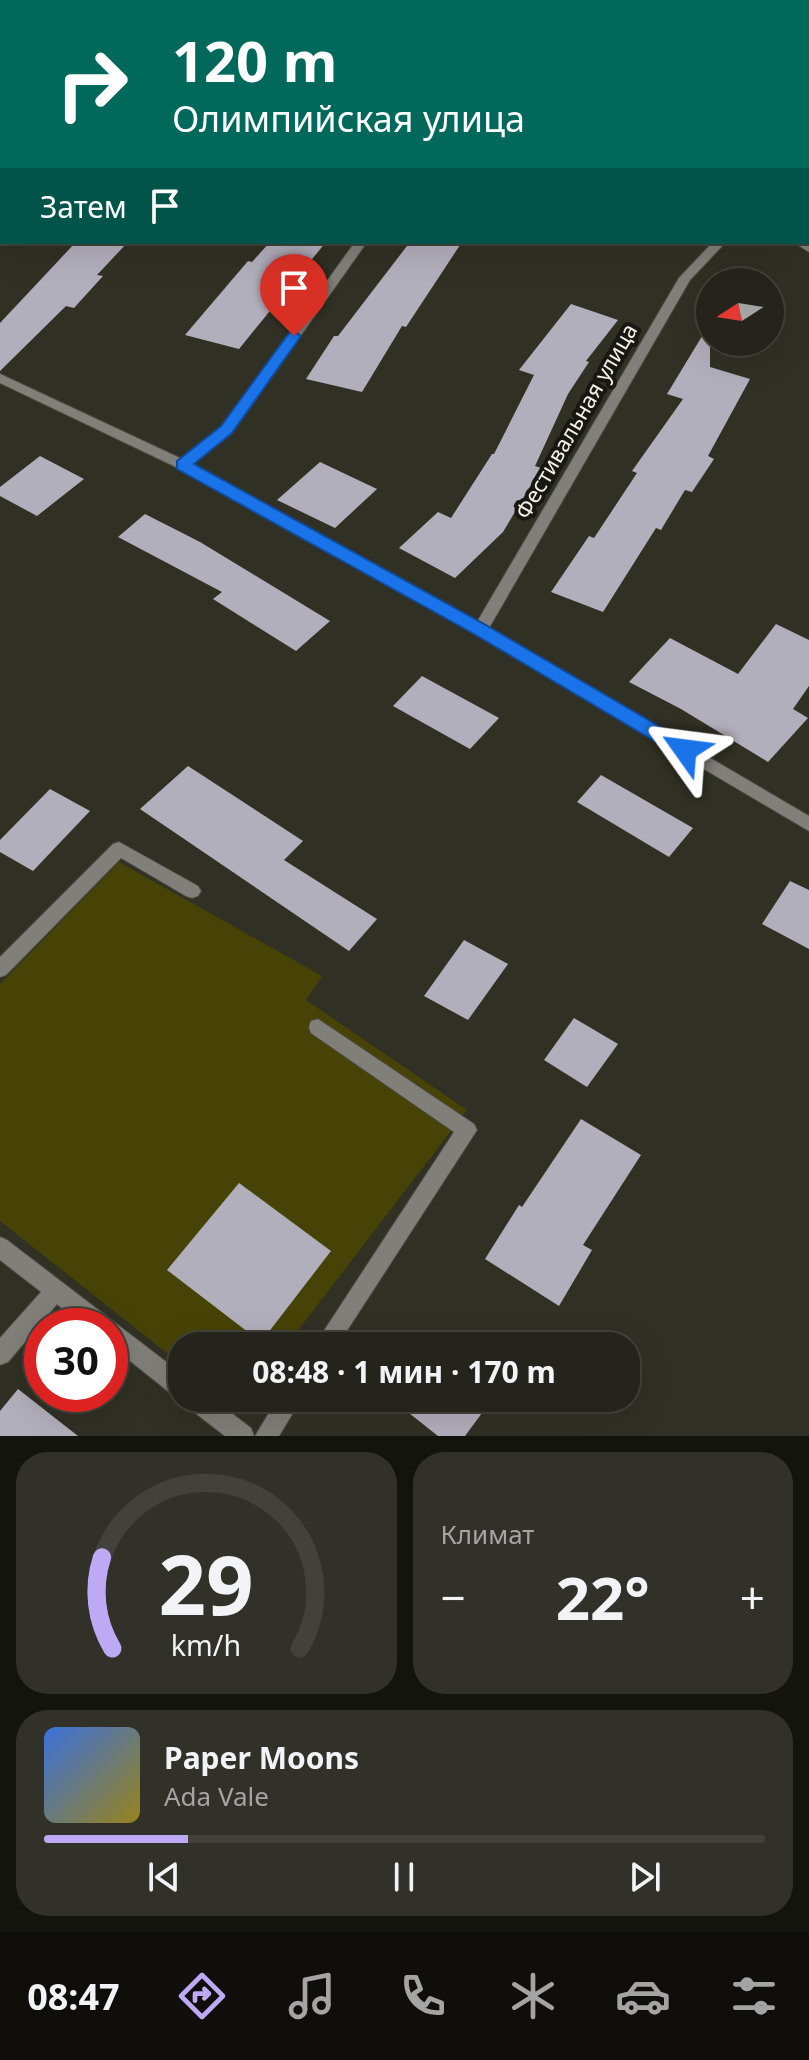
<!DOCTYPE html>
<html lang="ru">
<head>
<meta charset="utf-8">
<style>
  body { margin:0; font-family:"Noto Sans",sans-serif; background:#313029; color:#f1f3f6; height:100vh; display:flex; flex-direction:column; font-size:30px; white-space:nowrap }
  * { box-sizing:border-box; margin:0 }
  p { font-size:26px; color:#a3a4a3 }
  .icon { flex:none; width:44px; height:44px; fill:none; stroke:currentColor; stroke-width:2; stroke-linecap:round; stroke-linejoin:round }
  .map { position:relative; height:1436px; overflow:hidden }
  .panel { display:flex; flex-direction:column; gap:16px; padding:16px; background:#14140f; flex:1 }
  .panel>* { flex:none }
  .guide { position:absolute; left:0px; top:0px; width:810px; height:244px; box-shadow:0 8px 32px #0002,0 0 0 2px #42413b; background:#00695c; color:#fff; overflow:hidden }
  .needle { width:52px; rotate:258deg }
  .controls { position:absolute; left:696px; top:268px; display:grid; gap:16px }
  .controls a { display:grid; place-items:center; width:88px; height:88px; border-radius:50%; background:#25241c; box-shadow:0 8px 32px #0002,0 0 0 2px #42413b; font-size:40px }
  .speed { position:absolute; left:24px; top:1308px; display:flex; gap:16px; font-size:40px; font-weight:700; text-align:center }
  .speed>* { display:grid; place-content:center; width:104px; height:104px; border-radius:50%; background:#25241c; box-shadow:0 8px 32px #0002,0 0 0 2px #42413b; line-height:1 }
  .speed .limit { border:12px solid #d22; background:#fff; color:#111 }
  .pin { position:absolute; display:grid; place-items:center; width:68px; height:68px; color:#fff; margin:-82px -34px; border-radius:50% 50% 50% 0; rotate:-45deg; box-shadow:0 0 8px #0007 }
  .pin .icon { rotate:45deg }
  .me { position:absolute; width:88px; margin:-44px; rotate:301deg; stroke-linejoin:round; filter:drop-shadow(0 0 6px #0008) }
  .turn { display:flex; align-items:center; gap:28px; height:168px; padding:0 40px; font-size:36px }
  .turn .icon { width:104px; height:104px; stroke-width:2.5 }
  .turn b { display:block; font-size:56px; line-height:68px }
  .then { display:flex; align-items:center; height:76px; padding:0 40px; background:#0003; gap:16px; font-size:30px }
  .big { font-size:60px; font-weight:700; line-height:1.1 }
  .panel .tile { flex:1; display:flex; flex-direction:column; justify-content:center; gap:12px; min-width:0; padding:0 28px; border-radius:32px; background:#313029 }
  .panel .dial { align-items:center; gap:0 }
  .dial svg { height:208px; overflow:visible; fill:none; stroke:#42413b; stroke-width:7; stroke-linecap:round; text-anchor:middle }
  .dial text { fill:#f1f3f6; stroke:none }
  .song { display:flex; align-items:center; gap:24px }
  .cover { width:96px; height:96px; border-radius:12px; background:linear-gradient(135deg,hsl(220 70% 55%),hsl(50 70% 35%)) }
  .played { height:8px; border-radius:4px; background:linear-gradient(90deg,#bea9f4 20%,#42413b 20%) }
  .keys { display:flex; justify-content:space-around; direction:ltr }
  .heat { display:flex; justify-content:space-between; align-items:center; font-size:44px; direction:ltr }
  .panel .tiles { flex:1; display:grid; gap:16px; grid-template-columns:1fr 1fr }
  .tile:last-child { grid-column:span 2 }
  .trip { position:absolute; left:168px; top:1332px; width:472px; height:80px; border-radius:32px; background:#25241c; box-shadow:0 8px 32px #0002,0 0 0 2px #42413b; font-weight:700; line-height:80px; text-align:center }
  .tabs { display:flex; height:128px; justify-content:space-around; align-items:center; background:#0f0e0b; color:#a3a4a3 }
  .tabs .icon { width:56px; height:56px }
  .tabs .on { color:#bea9f4 }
  .tabs b { font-size:36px; color:#f1f3f6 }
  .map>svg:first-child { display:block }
</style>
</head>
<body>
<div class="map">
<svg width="809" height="1436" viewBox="0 0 809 1436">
  <rect width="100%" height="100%" fill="#313025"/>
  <!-- green -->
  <polygon fill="#474306" points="119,862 322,976 306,1000 467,1110 286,1346 182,1346 182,1365 0,1221 0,984"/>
  <!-- building -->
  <g fill="#b2afbc">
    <polygon points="76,242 128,242 97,275 103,276 74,308 66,306 0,371 0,323"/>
    <polygon points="270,242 326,242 239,349 185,335 248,261 252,262"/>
    <polygon points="410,242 462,242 406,327 402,326 362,392 306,379 334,336 338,336"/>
    <polygon points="571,304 618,320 586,361 589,362 568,394 535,466 541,468 503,532 455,578 399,548 438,512 451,518 492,454 494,454 534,375 519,370"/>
    <polygon points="710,323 710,367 750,379 708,456 714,459 692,492 685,490 661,530 656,528 603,612 551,592 589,536 594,538 637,473 632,471 683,399 667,394"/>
    <polygon points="40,456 84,479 37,516 0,496 0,487"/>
    <polygon points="320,462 377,489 335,528 277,500"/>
    <polygon points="145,514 200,542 330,621 296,651 213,599 222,592 118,537"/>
    <polygon points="776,624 809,640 809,686 793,709 808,718 768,762 681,709 629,682 670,638 738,674"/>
    <polygon points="422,676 499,718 470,749 393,706"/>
    <polygon points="188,766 303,841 284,860 377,919 349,951 140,809"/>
    <polygon points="601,775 693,828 669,857 577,802"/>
    <polygon points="50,789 90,811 33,871 0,852 0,840"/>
    <polygon points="790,881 809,890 809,949 762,924"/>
    <polygon points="464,940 508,964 468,1020 424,996"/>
    <polygon points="574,1018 618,1044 587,1087 544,1060"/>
    <polygon points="581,1119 641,1155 583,1245 592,1250 559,1306 485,1259 519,1205 522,1207"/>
    <polygon points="239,1183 331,1251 261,1342 167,1270"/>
    <polygon points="18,1389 78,1436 0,1436 0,1411"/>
    <polygon points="406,1398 463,1398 482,1413 465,1436 438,1436 400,1406"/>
  </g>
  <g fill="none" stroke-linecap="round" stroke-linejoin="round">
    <!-- lane casing -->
    <g stroke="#4c4b41" stroke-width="2">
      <polygon id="lane" points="56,1280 63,1283 66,1290 63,1297 8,1362 0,1365 0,1338 49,1283"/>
    </g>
    <!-- street casing -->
    <g stroke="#4c4b41" stroke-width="2">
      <g id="street">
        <polygon points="399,0 412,0 413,2 400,2"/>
        <polygon points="809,139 809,146 808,146 808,139"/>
        <polygon points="355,242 367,242 232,433 193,464 477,622 679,278 713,242 726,242 690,280 489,628 809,816 809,831 475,634 178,468 0,383 0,374 182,459 222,427"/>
        <polygon points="793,242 809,243 809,252"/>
        <polygon points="119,842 198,886 201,891 198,896 192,898 186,896 121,858 6,975 0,977 0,957 113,844"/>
        <polygon points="318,1019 474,1124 477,1130 337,1346 314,1346 454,1132 311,1033 309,1027 311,1021"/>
        <polygon points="0,1237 7,1240 182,1374 182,1398 212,1398 251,1428 254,1436 225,1436 186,1406 183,1398 182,1399 174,1396 110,1345 110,1326 85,1326 0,1260"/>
        <polygon points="278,1398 302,1398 279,1436 255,1436"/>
      </g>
    </g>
    <!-- secondary casing -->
    <g stroke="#4c4b41" stroke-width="2">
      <g id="secondary">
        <polygon points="235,0 246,0 234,2"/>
        <polygon points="2,213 2,222 0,223 0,214"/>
      </g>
    </g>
    <!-- lane -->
    <use href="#lane" fill="#807f7a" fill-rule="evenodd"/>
    <!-- street -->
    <use href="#street" fill="#807f7a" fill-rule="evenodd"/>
    <!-- secondary -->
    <use href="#secondary" fill="#adada4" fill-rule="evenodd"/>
  </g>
  <!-- route -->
  <polygon fill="#1a73e8" stroke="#114b97" stroke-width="2" points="294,331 301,336 232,433 194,464 486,625 691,745 694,750 691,755 678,755 474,634 177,469 177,461 221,426 289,333"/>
  <g text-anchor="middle" stroke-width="8" stroke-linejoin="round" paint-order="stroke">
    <!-- street labels -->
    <g font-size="22" fill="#f2f1ea" stroke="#181813">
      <text transform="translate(576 421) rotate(-60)" y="8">Фестивальная улица</text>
    </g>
  </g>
</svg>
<div class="controls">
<a><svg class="needle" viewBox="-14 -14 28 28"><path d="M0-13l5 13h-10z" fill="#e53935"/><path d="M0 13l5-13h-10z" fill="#a3a4a3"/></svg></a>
</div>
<div class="speed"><div class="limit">30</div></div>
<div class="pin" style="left:294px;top:336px;background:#d93025"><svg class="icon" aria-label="arrive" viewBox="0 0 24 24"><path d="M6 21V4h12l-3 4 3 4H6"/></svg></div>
<svg class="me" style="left:685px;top:750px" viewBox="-20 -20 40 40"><path d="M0-17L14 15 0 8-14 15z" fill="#1a73e8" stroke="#fff" stroke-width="4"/></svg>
<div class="trip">08:48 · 1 мин · 170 m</div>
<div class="guide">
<div class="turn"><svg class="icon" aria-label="right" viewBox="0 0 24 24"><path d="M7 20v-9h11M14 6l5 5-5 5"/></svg><div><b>120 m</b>Олимпийская улица</div></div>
<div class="then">Затем<svg class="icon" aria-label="arrive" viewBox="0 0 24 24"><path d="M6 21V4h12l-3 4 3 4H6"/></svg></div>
</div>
</div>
<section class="panel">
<div class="tiles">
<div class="tile dial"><svg viewBox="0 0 100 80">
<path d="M14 69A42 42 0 1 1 86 69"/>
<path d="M14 69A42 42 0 0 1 10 34" stroke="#bea9f4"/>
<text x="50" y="56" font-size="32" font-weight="700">29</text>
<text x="50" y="72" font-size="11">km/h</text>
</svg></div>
<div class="tile"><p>Климат</p>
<div class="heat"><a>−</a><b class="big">22°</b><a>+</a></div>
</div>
<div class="tile">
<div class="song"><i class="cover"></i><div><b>Paper Moons</b><p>Ada Vale</p></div></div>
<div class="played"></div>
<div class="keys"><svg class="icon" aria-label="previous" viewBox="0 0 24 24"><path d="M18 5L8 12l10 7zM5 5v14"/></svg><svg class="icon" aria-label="pause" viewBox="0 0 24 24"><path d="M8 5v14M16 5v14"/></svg><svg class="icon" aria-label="next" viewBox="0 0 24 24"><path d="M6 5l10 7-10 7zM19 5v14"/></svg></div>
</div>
</div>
</section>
<nav class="tabs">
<b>08:47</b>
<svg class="icon on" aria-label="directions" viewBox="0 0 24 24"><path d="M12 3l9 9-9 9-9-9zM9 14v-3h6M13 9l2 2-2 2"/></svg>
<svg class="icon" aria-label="music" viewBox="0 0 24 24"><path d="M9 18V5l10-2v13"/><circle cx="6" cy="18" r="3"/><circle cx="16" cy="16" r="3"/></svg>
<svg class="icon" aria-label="phone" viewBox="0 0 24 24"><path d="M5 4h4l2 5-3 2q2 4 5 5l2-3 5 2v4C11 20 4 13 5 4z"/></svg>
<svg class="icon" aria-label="climate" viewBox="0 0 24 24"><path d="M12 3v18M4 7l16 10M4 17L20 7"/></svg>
<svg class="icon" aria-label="car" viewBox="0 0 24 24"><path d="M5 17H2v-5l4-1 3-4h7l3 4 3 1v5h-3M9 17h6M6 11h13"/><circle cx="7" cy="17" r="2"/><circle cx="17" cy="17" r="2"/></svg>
<svg class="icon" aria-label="filters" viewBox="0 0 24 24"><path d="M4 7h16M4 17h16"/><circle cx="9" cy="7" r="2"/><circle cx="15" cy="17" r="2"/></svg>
</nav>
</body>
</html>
